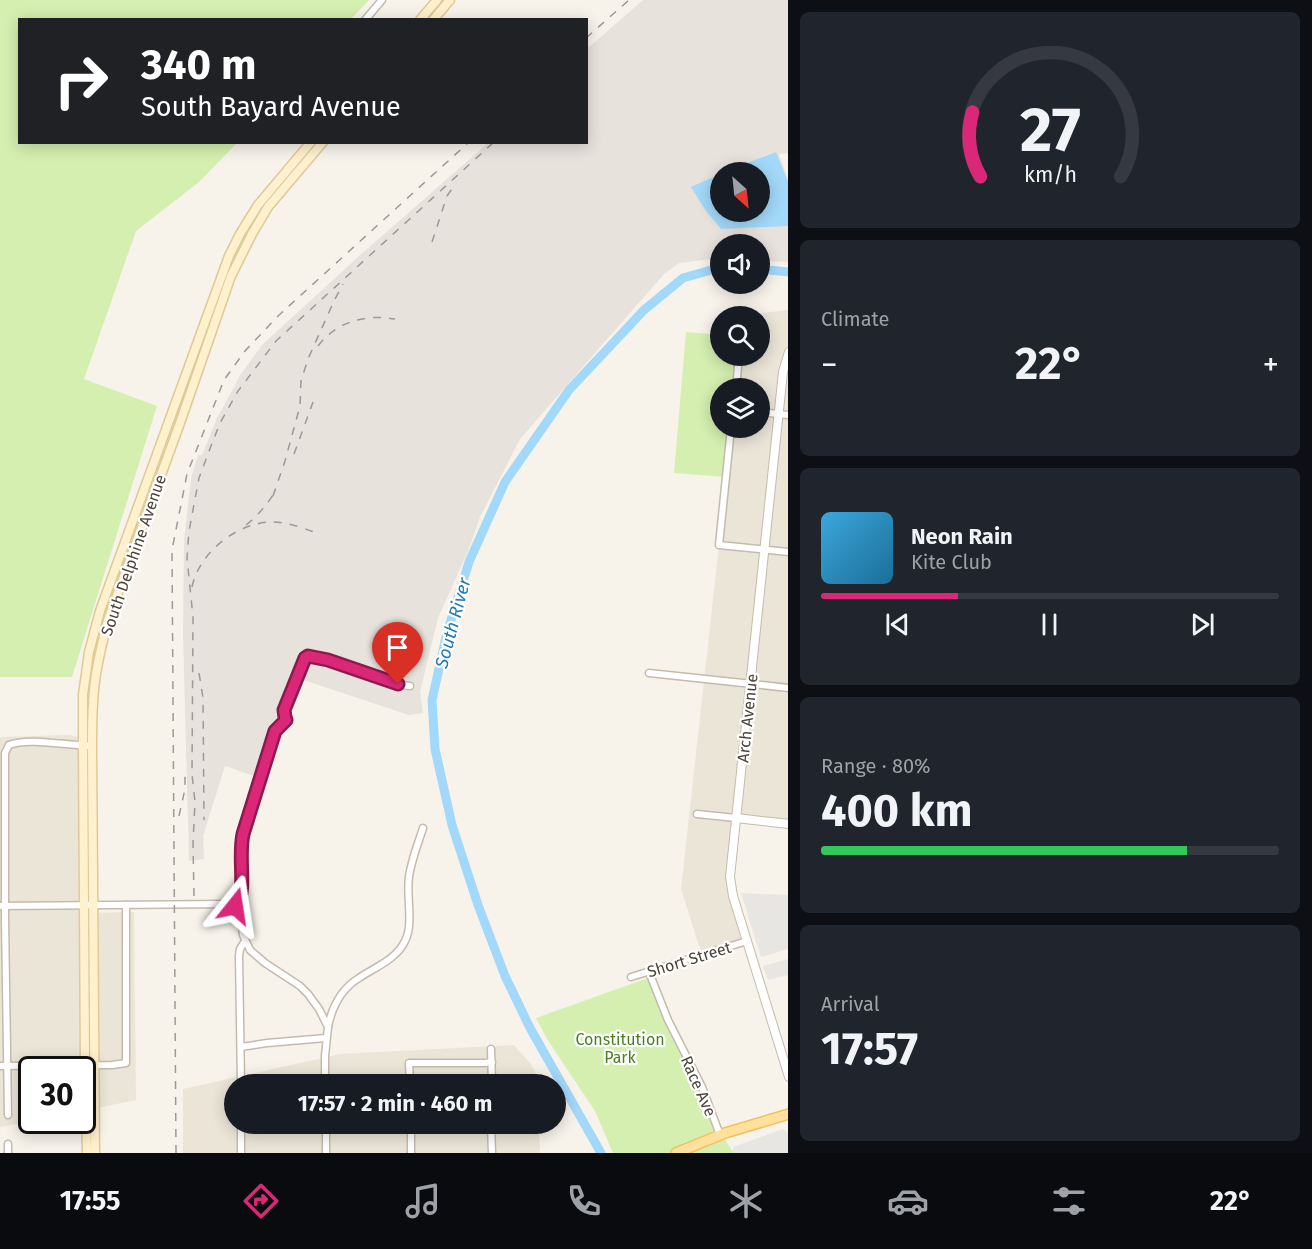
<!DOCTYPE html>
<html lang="en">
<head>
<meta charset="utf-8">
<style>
  body { margin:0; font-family:"Fira Sans",sans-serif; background:#20242c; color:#f1f3f6; height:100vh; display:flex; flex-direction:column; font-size:22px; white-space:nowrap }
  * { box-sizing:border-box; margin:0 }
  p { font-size:20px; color:#9ea1a6 }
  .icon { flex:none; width:33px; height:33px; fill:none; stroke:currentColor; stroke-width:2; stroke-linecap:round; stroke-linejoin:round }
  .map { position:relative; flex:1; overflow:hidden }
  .panel { display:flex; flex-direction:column; gap:12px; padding:12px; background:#0d0f14; width:524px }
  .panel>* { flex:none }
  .banner { position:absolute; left:18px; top:18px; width:570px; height:126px; border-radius:0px; box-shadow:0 3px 15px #0003; background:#202124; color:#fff; overflow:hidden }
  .needle { width:39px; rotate:153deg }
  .buttons { position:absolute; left:710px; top:162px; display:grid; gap:12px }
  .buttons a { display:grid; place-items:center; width:60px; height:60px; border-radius:50%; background:#171b24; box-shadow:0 3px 15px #0003; font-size:30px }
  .speed { position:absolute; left:18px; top:1056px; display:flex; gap:12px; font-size:30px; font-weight:700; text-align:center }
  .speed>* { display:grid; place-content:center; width:78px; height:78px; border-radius:50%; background:#171b24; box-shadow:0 3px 15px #0003; line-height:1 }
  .speed .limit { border:3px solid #111; border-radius:9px; background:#fff; color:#111 }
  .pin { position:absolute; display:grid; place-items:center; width:51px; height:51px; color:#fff; margin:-62px -26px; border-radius:50% 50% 50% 0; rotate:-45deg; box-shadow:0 0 6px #0007 }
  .pin .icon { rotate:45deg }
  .me { position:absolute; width:66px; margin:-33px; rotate:15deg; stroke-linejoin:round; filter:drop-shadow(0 0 4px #0008) }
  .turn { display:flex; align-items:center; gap:21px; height:126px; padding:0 24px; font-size:27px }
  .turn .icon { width:78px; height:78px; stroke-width:2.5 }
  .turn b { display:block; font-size:42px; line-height:51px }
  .big { font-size:45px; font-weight:700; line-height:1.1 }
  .panel .widget { flex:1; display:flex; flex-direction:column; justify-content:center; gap:9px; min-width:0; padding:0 21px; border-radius:9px; background:#20242c }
  .panel .dial { align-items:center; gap:0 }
  .dial svg { height:156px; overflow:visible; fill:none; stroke:#363941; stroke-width:7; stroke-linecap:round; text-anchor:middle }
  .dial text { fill:#f1f3f6; stroke:none }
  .song { display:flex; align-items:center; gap:18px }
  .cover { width:72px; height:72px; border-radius:9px; background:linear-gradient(135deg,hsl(200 70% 55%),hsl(200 70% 35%)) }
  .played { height:6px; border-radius:3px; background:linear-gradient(90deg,#db2777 30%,#363941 30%) }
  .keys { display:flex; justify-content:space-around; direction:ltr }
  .heat { display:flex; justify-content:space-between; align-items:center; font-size:33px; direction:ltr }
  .charge { height:9px; border-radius:4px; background:linear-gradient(90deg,#34c759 80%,#363941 0) }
  .trip { position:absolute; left:224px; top:1074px; width:342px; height:60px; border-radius:30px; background:#171b24; box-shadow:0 3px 15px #0003; font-weight:700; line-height:60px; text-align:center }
  .tab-bar { display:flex; height:96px; justify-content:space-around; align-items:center; background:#090b0e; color:#9ea1a6 }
  .tab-bar .icon { width:42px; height:42px }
  .tab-bar .on { color:#db2777 }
  .tab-bar b { font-size:27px; color:#f1f3f6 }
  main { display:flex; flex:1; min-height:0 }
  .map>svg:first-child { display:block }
</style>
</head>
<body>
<main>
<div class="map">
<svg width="789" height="1153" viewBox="0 0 789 1153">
  <rect width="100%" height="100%" fill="#f7f3eb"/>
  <!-- residential -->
  <g fill="#ebe5d8">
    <polygon points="788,310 788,828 733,822 728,884 742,938 701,952 681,889 732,428 759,428 759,388 736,388 740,356 759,356 759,316 744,316 744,315"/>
    <polygon points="69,735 78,737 79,913 134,912 136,1100 83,1111 82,1070 32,1070 32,1120 33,1121 0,1127 0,737"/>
    <polygon points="514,1045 531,1064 538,1078 538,1084 234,1084 234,1124 539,1124 540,1153 183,1153 183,1089 340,1054"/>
  </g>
  <!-- industrial -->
  <path fill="#e7e2dc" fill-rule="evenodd" d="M643 0H788V153L779 154 788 179V262L759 261V244H720V258L679 263 664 274 520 439 480 517 469 549 438 618 420 692 423 713 409 715 294 677 260 778 225 766 203 836 204 859 189 861 183 634 184 541 191 478 198 455H202L217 418 241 374 262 345 359 256 488 143 586 142 587 49ZM720 172H759V212H720Z"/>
  <!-- green -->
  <g fill="#d4efb0">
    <polygon points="0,0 369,0 351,19 20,20 20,142 237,143 199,182 136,231 84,379 157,406 72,677 0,677"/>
    <polygon points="686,332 720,335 720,356 736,356 733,388 720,388 720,428 730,428 726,477 674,473"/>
    <polygon points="648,978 718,1130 734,1153 613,1153 595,1111 547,1039 536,1018"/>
  </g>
  <!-- parking -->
  <g fill="#e8e6e2">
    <polygon points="741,893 788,895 788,949 761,957"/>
    <polygon points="788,959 788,975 768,980 763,966"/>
    <polygon points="783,1129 788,1133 788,1153 733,1153 733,1147"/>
  </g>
  <!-- water -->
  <polygon fill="#a2d8f9" points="776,152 788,182 788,226 721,229 706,211 691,187 720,174 720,212 759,212 759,172 724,172"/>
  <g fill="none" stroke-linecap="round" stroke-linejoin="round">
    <!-- river -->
    <g stroke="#a2d8f9" stroke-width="9">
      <polyline points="759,269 789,272"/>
      <polyline points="601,1153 530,1028 505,976 478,905 452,825 435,749 432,700 447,633 469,562 505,482 569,390 644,310 683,278 711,270 720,270"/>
    </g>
    <!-- minor casing -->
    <g stroke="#c4bbac" stroke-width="9">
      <g id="minor">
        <polyline points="365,20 382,0"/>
        <polyline points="736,388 739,356"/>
        <polyline points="759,412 789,415"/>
        <polyline points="731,428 719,545 789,552"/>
        <polyline points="649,673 789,688"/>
        <polyline points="697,814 736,818"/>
        <polyline points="0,906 224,904 235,906 240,910 243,935 250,950 265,963 300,986 308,994 319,1009 328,1027 325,1056 325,1084"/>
        <path d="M238 907C245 883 238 858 243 834L275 731 287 720 284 717V710L306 656C317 656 328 660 338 664 361 672 385 684 410 686"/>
        <polyline points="649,972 668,1020 702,1087 720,1135"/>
        <polyline points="631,977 747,941"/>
        <path d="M328 1027C332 1007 341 989 359 978 375 967 396 960 405 941 414 924 406 897 409 877 411 861 418 844 423 828"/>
        <polyline points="241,1047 267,1043 326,1038"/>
        <polyline points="491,1049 492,1084"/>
        <polyline points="0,1066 112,1065 126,1063 126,905"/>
        <polyline points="241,1084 239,956 240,949 245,941"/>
        <polyline points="410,1084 409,1063 485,1063 492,1062"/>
        <path d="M8 1115 5 920V753L9 745C28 737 70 746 92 746"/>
        <polyline points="241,1124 241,1153"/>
        <polyline points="326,1124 326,1153"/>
        <polyline points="411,1124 411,1153"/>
        <polyline points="491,1124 492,1153"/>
        <polyline points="8,1144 8,1153"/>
      </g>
    </g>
    <!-- tertiary casing -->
    <g stroke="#c4bbac" stroke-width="10">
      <g id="tertiary">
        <polyline points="789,352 783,372 730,877 733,896 789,1077"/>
        <polyline points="736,818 789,824"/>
      </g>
    </g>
    <!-- secondary casing -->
    <g stroke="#dfc998" stroke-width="11">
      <g id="secondary">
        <polyline points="420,20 437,0"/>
        <polyline points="433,20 450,0"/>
        <polyline points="87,1153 85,1065 83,746 83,694 86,674 89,652 100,611 229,256 240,234 258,205 311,142"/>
        <path d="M95 1153 92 746C92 732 92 718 93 704 94 675 101 648 108 620L180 423 231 276 252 234 268 207 323 142"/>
      </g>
    </g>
    <!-- primary casing -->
    <g stroke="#f1c15e" stroke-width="12">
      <polyline id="primary" points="676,1153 725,1133 789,1114"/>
    </g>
    <!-- minor -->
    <use href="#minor" stroke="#fff" stroke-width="6"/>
    <!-- tertiary -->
    <use href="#tertiary" stroke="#fff" stroke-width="8"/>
    <!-- secondary -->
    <use href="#secondary" stroke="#fff1cd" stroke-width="8"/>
    <!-- primary -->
    <use href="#primary" stroke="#ffe09c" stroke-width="9"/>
    <!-- rail -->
    <g stroke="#9a9a9a" stroke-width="1.5" stroke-dasharray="8 8" stroke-linecap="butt">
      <polyline points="586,38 629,0"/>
      <polyline points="432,242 447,196 456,183"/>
      <path d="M318 346C337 321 366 314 395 319"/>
      <polyline points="294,454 313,402"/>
      <polyline points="273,496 285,461 300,406 301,381 308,359 334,301 343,284"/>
      <path d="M246 525C259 515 268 503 277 489"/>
      <path d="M192 587C199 553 236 523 271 522 287 522 303 528 317 533"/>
      <polyline points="199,673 203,698 204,820"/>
      <polyline points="179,816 185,789 185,771"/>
      <polyline points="194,896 193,843 195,802 192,774 193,617 187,558 189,531 199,478 211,446 220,423 238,391 276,341 494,142"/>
      <polyline points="176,1153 172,550 187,474 224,380 245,351 278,316 469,142"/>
    </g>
  </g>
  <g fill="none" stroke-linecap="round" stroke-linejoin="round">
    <!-- route casing -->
    <g stroke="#8e194d" stroke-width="15">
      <path id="route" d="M235 906 238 908C246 883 238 858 243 834L275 731 286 720 285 717 284 710 305 658 308 656 328 660 398 684"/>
    </g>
    <!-- route -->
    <use href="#route" stroke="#db2777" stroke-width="10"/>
  </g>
  <g text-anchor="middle" stroke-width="4.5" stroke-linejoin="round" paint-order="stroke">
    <!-- street labels -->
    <g font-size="16" fill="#4c4337" stroke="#fff">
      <text transform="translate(133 555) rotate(-71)" y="6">South Delphine Avenue</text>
      <text transform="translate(747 718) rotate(-84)" y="6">Arch Avenue</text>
      <text transform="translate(689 959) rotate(-17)" y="6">Short Street</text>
      <text transform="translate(699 1086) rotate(66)" y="6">Race Ave</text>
    </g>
    <!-- park labels -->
    <g font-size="16" fill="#488021" stroke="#fff">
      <text x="620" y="1045">Constitution<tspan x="620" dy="18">Park</tspan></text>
    </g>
    <!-- water labels -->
    <g font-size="18" font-style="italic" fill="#207ab4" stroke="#fff">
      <text transform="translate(453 623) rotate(-75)" y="6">South River</text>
    </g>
  </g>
</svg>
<div class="buttons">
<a><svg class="needle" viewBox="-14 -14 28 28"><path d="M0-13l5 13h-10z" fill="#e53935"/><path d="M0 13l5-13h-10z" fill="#9ea1a6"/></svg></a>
<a><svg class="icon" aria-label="sound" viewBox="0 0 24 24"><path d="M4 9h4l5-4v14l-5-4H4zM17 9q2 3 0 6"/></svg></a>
<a><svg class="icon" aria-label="search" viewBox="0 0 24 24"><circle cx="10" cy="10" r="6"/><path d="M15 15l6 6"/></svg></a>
<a><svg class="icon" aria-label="layers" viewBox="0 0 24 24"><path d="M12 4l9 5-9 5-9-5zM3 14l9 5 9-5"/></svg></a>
</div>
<div class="speed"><div class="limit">30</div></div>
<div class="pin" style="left:398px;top:684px;background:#d93025"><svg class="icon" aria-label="arrive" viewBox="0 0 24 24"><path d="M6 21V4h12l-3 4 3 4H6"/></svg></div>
<svg class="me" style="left:235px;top:906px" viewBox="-20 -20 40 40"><path d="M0-17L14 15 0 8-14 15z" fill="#db2777" stroke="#fff" stroke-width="4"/></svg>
<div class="trip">17:57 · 2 min · 460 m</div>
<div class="banner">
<div class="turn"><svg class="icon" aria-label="right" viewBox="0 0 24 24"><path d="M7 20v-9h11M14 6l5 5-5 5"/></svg><div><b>340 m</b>South Bayard Avenue</div></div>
</div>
</div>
<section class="panel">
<div class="widget dial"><svg viewBox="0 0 100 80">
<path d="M14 69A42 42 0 1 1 86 69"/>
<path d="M14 69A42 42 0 0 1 10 36" stroke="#db2777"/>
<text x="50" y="56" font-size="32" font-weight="700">27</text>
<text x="50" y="72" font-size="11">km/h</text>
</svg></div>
<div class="widget"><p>Climate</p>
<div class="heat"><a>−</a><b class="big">22°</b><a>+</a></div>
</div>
<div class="widget">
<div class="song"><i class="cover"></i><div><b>Neon Rain</b><p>Kite Club</p></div></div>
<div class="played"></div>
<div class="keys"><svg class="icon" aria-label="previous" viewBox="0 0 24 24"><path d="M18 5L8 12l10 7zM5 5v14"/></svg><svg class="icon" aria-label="pause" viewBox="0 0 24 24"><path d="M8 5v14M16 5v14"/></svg><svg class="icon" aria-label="next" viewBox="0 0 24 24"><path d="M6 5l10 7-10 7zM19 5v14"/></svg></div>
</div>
<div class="widget"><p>Range · 80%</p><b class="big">400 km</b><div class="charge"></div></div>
<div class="widget"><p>Arrival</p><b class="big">17:57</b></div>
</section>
</main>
<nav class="tab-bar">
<b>17:55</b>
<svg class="icon on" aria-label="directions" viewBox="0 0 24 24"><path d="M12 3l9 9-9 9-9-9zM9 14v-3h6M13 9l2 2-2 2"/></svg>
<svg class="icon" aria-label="music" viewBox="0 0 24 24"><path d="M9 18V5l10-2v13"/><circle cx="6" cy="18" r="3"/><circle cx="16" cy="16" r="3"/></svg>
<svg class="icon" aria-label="phone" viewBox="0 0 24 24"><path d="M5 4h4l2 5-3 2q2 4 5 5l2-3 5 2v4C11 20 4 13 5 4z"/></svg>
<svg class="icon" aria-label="climate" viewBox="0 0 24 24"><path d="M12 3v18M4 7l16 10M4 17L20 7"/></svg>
<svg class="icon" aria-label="car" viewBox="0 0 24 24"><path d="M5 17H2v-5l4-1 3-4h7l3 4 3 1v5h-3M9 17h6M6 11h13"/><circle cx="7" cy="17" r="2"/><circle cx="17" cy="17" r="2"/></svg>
<svg class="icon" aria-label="filters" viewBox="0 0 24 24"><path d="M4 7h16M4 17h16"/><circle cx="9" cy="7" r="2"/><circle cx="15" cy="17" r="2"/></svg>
<b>22°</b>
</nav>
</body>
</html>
